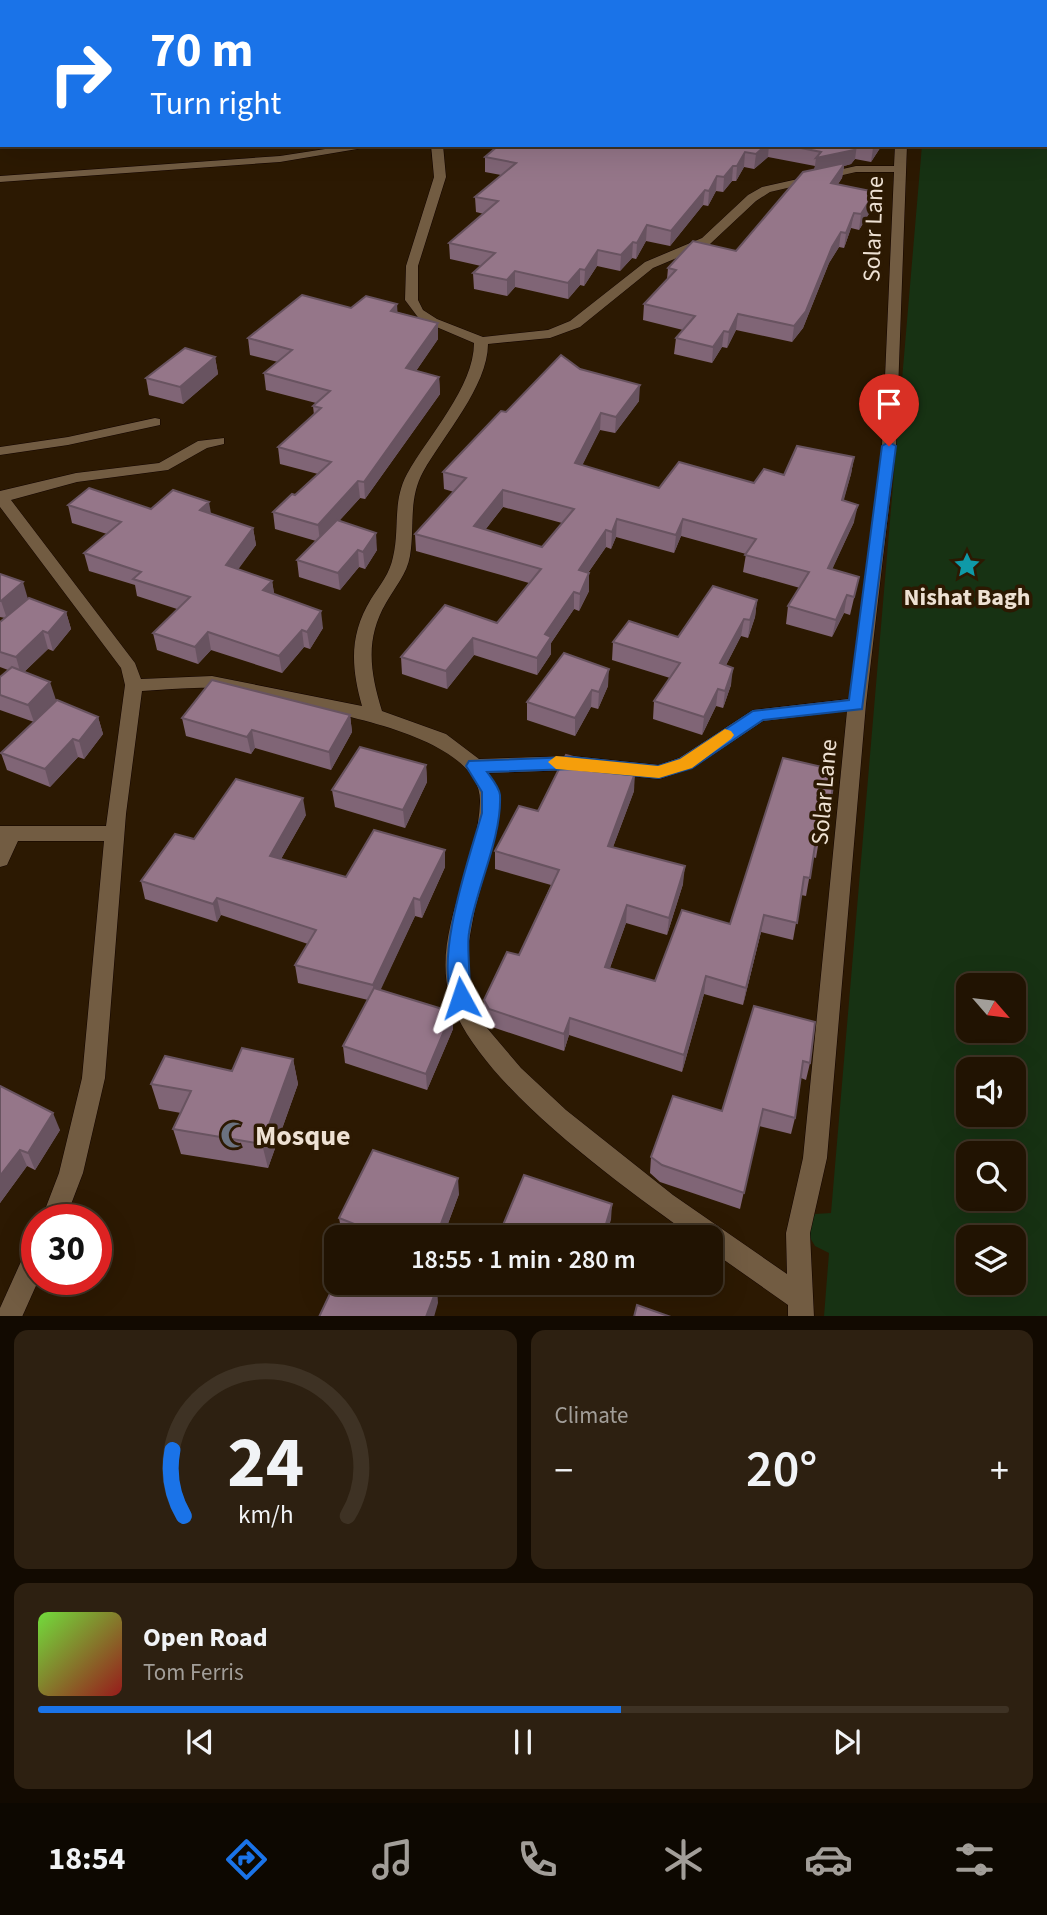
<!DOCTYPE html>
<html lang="en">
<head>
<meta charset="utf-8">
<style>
  body { margin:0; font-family:"Source Sans 3",sans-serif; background:#2d2011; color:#f1f3f6; height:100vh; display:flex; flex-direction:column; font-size:26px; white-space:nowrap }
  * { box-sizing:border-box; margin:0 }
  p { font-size:23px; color:#a29e99 }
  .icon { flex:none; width:38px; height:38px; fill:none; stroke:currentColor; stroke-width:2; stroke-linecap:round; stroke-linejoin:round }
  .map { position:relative; height:1316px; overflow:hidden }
  .panel { display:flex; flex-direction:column; gap:14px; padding:14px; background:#120a01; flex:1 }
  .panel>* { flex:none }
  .hud { position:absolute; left:0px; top:0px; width:1048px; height:147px; box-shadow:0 7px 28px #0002,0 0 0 2px #3e3224; background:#1a73e8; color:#fff; overflow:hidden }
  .needle { width:46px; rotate:118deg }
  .tools { position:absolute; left:956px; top:973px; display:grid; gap:14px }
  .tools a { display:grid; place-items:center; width:70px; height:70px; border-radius:14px; background:#211302; box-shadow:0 7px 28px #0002,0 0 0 2px #3e3224; font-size:35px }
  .speed { position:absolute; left:21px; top:1204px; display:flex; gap:14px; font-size:35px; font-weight:700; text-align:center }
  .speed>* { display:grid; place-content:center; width:91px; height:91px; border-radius:50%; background:#211302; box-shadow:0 7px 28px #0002,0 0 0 2px #3e3224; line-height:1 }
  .speed .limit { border:10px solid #d22; background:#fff; color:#111 }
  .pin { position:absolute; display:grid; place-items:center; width:60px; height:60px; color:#fff; margin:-72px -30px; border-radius:50% 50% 50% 0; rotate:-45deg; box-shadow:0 0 7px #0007 }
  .pin .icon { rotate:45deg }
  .me { position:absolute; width:77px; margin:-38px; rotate:355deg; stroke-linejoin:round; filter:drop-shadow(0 0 5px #0008) }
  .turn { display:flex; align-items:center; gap:24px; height:147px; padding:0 35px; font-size:32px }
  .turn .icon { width:91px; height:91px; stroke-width:2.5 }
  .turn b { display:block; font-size:49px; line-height:60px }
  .big { font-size:52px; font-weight:600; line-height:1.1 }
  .panel .widget { flex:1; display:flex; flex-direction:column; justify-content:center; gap:10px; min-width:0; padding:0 24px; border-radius:14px; background:#2d2011 }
  .panel .dial { align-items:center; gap:0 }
  .dial svg { height:182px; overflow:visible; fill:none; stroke:#3e3224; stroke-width:7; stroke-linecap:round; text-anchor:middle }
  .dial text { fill:#f1f3f6; stroke:none }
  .song { display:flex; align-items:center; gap:21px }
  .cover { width:84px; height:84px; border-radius:10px; background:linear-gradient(135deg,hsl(100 70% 55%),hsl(0 70% 35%)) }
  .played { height:7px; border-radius:4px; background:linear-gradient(90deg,#1a73e8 60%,#3e3224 60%) }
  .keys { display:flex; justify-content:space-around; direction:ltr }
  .heat { display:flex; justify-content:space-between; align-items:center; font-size:38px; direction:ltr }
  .panel .tiles { flex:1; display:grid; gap:14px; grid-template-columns:1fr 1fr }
  .widget:last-child { grid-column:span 2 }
  .trip { position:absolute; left:324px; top:1225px; width:399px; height:70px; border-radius:14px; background:#211302; box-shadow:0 7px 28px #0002,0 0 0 2px #3e3224; font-weight:600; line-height:70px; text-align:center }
  .tabs { display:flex; height:112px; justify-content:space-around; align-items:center; background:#0d0801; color:#a29e99 }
  .tabs .icon { width:49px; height:49px }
  .tabs .current { color:#1a73e8 }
  .tabs b { font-size:32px; color:#f1f3f6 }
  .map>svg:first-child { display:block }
</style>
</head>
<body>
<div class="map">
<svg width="1047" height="1317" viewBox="0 0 1047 1317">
  <rect width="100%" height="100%" fill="#2c1902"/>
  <!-- green -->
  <path fill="#173213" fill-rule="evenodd" d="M1047 121V1316H824L829 1253 815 1246 806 1231 815 1214 831 1213 922 145H1046ZM968 985H1013V1031H968ZM968 1069H1013V1115H968ZM968 1153H1013V1199H968ZM968 1237H1013V1283H968Z"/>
  <!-- water -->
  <polygon fill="#000f1c" stroke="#474e53" stroke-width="2" points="209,0 1047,0 1047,96 1046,2 206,2"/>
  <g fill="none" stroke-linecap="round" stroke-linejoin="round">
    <!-- minor casing -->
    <g stroke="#130400" stroke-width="1">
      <g id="minor">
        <polygon points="351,145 381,145 280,162 0,182 0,176 280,156"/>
        <path d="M431 145H443L446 177 418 266V300L423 310 437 319 483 337 548 330 570 321 645 262 702 238 748 195 762 187 856 166H894L895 145H907L896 446 866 704 827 1158 810 1233 814 1317H788V1305L710 1250V1237H693C622 1186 475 1082 450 998 431 933 478 867 480 802 482 736 331 713 284 703 260 698 235 690 211 688 189 687 165 690 142 691L126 814 105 1078 83 1173 65 1220H41L59 1173 82 1078 104 841H18L7 865 0 867V826H106L125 685 121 668 0 507V491L76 473 159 463 198 441 224 438V444L207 448 168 470 77 482 11 500 135 663 141 679 212 676 362 706C351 667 349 635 371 599 380 585 390 573 393 557 400 528 392 502 407 474 428 436 474 387 474 343L420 320 405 300 406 266 434 177ZM856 172H894L882 446 849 699 753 710 679 758 659 765 572 756 479 759 446 734 382 711C370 672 365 639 386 603 395 587 407 574 410 556 415 526 408 500 423 472 443 436 488 386 488 344L550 338 580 327 653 268 710 244 756 201 770 192ZM847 711 803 1158 786 1233 787 1274 673 1195 566 1110 521 1068 487 1028 472 998 467 952 475 908 497 831 499 797 488 773 572 770 659 779 693 768 763 721Z"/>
        <polygon points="155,418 160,419 160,425 68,445 0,455 0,447 68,437"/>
        <polygon points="37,1243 39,1279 22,1317 0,1317 0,1308 28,1246"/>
      </g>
    </g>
    <!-- major casing -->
    <g stroke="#130400" stroke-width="1">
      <g id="major">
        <rect x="0" y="51" width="2" height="6"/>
        <rect x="1046" y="110" width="1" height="6"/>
      </g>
    </g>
    <!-- minor -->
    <use href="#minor" fill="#725c42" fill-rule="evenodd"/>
    <!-- major -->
    <use href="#major" fill="#5e9e66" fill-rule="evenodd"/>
  </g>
  <!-- wall -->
  <g fill="#806576" fill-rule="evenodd">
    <polygon points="553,145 882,145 871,162 855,159 851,164 844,166 842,178 838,184 873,207 859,230 851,228 844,248 839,247 829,263 803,328 792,342 736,330 727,348 722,347 712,363 674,354 676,338 683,330 643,320 644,304 667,279 668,268 736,251 814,170 815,166 768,157 754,169 744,167 736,181 732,181 723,192 716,191 708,206 703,205 670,246 646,241 636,259 632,258 620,271 597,266 584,286 580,285 568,299 515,287 507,296 474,289 473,273 481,266 450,259 449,243 484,214 476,212 475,197 501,175 485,172 485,157 551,147"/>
    <polygon points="351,308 397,312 438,323 438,339 416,371 439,377 440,394 365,499 360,498 339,521 377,550 365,569 359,567 340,590 299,577 297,560 316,541 275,529 273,512 295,495 318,474 280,464 278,447 314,415 313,406 316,403 266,390 264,373 278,362 250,355 248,338"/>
    <polygon points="215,357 218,374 183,404 149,395 146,378"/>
    <path d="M580 369 639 401 615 433 600 430 582 465 659 488 754 483 854 457 851 474 843 501 854 522 832 569 859 577 850 615 844 613 832 637 786 624 788 606 800 588 743 572 746 554 681 536 674 553 616 537 611 549 606 547 588 573 589 591 579 611 574 609 551 643V654L537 675 474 655 447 689 402 674 401 657 497 623 529 583 416 551 415 534 454 492 444 489 443 472 506 412ZM503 507 562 523 542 547 485 530Z"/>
    <polygon points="68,505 151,509 211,514 253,528 256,545 238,569 272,581 274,594 323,628 310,649 304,647 282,673 211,650 198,664 157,650 153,633 177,609 137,596 135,585 89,571 84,553 107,534 72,523"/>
    <polygon points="0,574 28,599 66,612 71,629 53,651 48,649 24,672 56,700 36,720 98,717 103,734 84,759 78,757 50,787 7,770 1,753 34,722 0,710 0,677 8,670 0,667 0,622 5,618 0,617"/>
    <polygon points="757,600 755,617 748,638 741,636 726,665 731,685 723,708 716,706 702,735 653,719 654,701 670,678 612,660 613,642 678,637"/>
    <polygon points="608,686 598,709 591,707 575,736 527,720 527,702"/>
    <polygon points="350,715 352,732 331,770 255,748 251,754 186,736 182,718"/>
    <polygon points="783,758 831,800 827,818 823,816 816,858 813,857 806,896 801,895 793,940 761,932 743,1005 704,994 682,1072 569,1035 564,1051 489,1026 485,1017 484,1000 519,955 551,885 495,869 495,851 538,811 634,791 613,847 683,884 667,935 626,923 610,968 655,981 730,924"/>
    <polygon points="426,765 427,782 405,828 335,807 332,790"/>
    <polygon points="306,815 281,859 346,877 445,850 445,867 422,918 415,916 380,990 452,1012 453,1029 427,1090 345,1063 343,1046 368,1000 298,983 295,965 308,944 221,915 217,922 145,899 141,881 194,839"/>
    <polygon points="754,1006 810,1063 806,1080 801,1078 795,1118 791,1134 759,1126 740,1209 660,1182 650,1173 651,1157 722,1111"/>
    <polygon points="293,1059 298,1084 268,1168 181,1154 173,1129 181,1113 159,1109 151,1084"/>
    <polygon points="0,1086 60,1130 35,1170 27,1166 0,1203"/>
    <polygon points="459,1194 443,1237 349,1237 342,1234 339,1218"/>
    <polygon points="554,1283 592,1283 588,1295"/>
  </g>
  <!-- shaded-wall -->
  <g fill="#685360">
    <polygon points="766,145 769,145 768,157 754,169 756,154"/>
    <polygon points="857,145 855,159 851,164 844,166 842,178 829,198 814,173 816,158"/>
    <polygon points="875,145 882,145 871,162 873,148"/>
    <polygon points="745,152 744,167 736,181 737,166"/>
    <polygon points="733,166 732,181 723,192 724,177"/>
    <polygon points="717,176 716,191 708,206 709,191"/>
    <polygon points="705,190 703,205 670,246 671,231"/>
    <polygon points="875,192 873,207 859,230 861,214"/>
    <polygon points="854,213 851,228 844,248 846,233"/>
    <polygon points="647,225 646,241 636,259 637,243"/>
    <polygon points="841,232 839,247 829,263 803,328 792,342 794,326 832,247"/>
    <polygon points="633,242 632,258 620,271 621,255"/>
    <polygon points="598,250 597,266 584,286 585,270"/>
    <polygon points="580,269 580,285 568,299 568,283"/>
    <polygon points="515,271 515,287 507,296 507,280"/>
    <polygon points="397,304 398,321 391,311"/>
    <polygon points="738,314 736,330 727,348 729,332"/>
    <polygon points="438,323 438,339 407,384 406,368"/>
    <polygon points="724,331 722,347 712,363 713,347"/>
    <polygon points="215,357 218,374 183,404 180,387"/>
    <polygon points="439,377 440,394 365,499 364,482"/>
    <polygon points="640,385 639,401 615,433 616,417"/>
    <polygon points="601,413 600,430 575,480 575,463"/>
    <polygon points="854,457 851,474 839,518 842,500"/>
    <polygon points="358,481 360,498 320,542 318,525"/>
    <polygon points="503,490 503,507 475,543 474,526"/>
    <polygon points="209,502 212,519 200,510"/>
    <polygon points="858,505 854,522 825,585 828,568"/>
    <polygon points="617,519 616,537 611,549 612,532"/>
    <polygon points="683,519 681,536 674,553 676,535"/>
    <polygon points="253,528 256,545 229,582 226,565"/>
    <polygon points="606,530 606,547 578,587 579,570"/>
    <polygon points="376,533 377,550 365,569 363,552"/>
    <polygon points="358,550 359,567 340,590 338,573"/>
    <polygon points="589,573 589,591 579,611 580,594"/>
    <polygon points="272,581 275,598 263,590"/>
    <polygon points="23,582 28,599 7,619 1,601"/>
    <polygon points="574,592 574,609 551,643 551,654 537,675 537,658 545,634"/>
    <polygon points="847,595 844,613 832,637 836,620"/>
    <polygon points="757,600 755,617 748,638 750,620"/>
    <polygon points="321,611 323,628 310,649 307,632"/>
    <polygon points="66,612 71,629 53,651 48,633"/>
    <polygon points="744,619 741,636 718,681 720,663"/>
    <polygon points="302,630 304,647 282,673 279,656"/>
    <polygon points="43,631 48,649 21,675 16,657"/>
    <polygon points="208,632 211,650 198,664 195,647"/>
    <polygon points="473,638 474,655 447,689 446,671"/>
    <polygon points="733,668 731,685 723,708 725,691"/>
    <polygon points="609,669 608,686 598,709 599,692"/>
    <polygon points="50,682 56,700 34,722 28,705"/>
    <polygon points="718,689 716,706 702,735 704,717"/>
    <polygon points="592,690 591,707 575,736 575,718"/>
    <polygon points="350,715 352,732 331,770 329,752"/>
    <polygon points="98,717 103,734 84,759 79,741"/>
    <polygon points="252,730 255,748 251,754 247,737"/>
    <polygon points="73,739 78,757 50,787 45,769"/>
    <polygon points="426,765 427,782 405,828 403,810"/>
    <polygon points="635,773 634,791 607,863 608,846"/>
    <polygon points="303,798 306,815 273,873 270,856"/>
    <polygon points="445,850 445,867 422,918 420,900"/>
    <polygon points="685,866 683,884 667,935 669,918"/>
    <polygon points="217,898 221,915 217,922 213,904"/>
    <polygon points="414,898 415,916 375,1002 373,985"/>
    <polygon points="627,905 626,923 604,984 605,967"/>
    <polygon points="764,915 761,932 743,1005 746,988"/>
    <polygon points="706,976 704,994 682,1072 684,1055"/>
    <polygon points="452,1012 453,1029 427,1090 426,1074"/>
    <polygon points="570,1018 569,1035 564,1051 564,1034"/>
    <polygon points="293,1059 298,1084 268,1168 262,1144"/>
    <polygon points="53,1113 60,1130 35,1170 28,1153"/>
    <polygon points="20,1150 27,1166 0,1203 0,1176"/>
    <polygon points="458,1178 459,1194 443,1237 436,1237"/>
    <polygon points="612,1204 611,1220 605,1237 602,1237"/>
    <polygon points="589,1283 592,1283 588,1295"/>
    <polygon points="437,1288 438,1303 434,1317 426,1317"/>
  </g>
  <!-- building -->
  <g fill="#957689" stroke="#685360" stroke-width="2" fill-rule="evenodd">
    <polygon points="499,145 545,145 551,147 553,145 766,145 756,154 745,152 737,166 733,166 724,177 717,176 709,191 705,190 671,231 647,225 637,243 633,242 621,255 598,250 585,270 580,269 568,283 515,271 507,280 473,273 495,253 449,243 498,201 475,197 516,163 485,157"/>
    <polygon points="786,145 856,145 854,150 816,158 821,152"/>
    <polygon points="861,145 875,145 873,148"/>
    <polygon points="845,163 831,183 875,192 861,214 854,213 846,233 841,232 832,247 806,311 794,326 738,314 729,332 724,331 713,347 676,338 695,316 644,304 676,270 668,268 693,241 736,251 803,172"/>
    <polygon points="302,295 351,308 366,296 397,304 391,311 438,323 406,368 439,377 364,482 358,481 318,525 273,512 292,494 295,495 331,462 278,447 321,408 313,406 330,391 264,373 292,350 248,338"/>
    <polygon points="185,348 215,357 180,387 146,378"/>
    <path d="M561 355 580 369 640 385 616 417 601 413 575 463 659 488 679 462 754 483 764 469 784 475 797 446 854 457 842 500 858 505 828 568 859 577 854 597 847 595 836 620 788 606 809 572 745 555 756 539 683 519 676 535 617 519 612 532 606 530 579 570 589 573 580 594 574 592 545 634 551 637 537 658 473 638 446 671 401 657 445 605 497 623 541 569 415 534 466 478 443 472 501 411 506 412ZM503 490 574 509 542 547 474 526Z"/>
    <polygon points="89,488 151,509 173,490 209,502 200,510 253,528 226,565 272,581 263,590 321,611 307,632 302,630 279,656 208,632 195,647 153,633 190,597 133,579 141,572 84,553 121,522 68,505"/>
    <polygon points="337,520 376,533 363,552 358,550 338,573 297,560"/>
    <polygon points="0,574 23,582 1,601 0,601"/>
    <polygon points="713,586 757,600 750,620 744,619 720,663 733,668 725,691 718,689 704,717 654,701 680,663 613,642 629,621 678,637"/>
    <polygon points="29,598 66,612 48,633 43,631 16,657 0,652 0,622"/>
    <polygon points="564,653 609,669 599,692 592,690 575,718 527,702"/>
    <polygon points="12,667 50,682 28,705 0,695 0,677"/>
    <polygon points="212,680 350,715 329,752 252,730 247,737 182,718"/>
    <polygon points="57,700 98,717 79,741 73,739 45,769 1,753"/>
    <polygon points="360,747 426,765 403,810 332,790"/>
    <polygon points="566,755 635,773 608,846 685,866 669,918 627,905 605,967 655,981 682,910 730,924 783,758 835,770 831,800 826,799 819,840 816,839 810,878 804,877 797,923 764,915 746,988 706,976 684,1055 570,1018 564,1034 489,1009 484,1000 507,952 519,955 559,870 495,851 519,806 538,811"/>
    <polygon points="236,779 303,798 270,856 346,877 374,830 445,850 420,900 414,898 373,985 295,965 316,930 217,898 213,904 141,881 175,834 194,839"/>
    <polygon points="374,988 452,1012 426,1074 343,1046"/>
    <polygon points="754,1006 815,1022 810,1063 803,1061 795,1118 763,1109 744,1193 662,1165 651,1157 673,1096 722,1111"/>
    <polygon points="242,1048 293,1059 262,1144 173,1129 191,1091 151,1084 165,1056 232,1071"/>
    <polygon points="0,1086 53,1113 28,1153 20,1150 0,1176"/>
    <polygon points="373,1150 458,1178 436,1237 357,1237 362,1227 339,1218"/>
    <polygon points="524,1175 612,1204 602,1237 498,1237"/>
    <polygon points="336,1281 336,1283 423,1283 437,1288 426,1317 319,1317"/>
    <polygon points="637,1305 671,1317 634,1317"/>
  </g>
  <!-- route -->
  <path fill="#1a73e8" stroke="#114b97" stroke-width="2" d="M889 442 896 446 862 709 763 720 692 768 659 778 572 769 487 772C492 779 499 787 500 795 502 839 475 890 469 933 466 950 473 993 468 1003H454C433 960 469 859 482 813V792L466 766 469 761 572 757 658 766 680 759 753 711 849 700 882 446Z"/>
  <!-- slow -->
  <polygon fill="#f59e0b" points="725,729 731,731 734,735 731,739 692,768 659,778 556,769 548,762 556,756 658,766 680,759"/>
  <!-- icons -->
  <defs>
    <g id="sight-bare" transform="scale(2.1)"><path d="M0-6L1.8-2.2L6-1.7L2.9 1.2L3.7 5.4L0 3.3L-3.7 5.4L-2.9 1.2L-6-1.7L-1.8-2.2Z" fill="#0f9aa8" stroke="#2c1902" stroke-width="2.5" paint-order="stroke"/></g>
    <g id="mosque-bare" transform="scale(2.1)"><path d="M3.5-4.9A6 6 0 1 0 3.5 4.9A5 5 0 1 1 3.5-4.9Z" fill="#6b7280" stroke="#2c1902" stroke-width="2.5" paint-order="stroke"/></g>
  </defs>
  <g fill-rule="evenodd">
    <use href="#sight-bare" x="967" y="565"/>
    <use href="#mosque-bare" x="234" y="1135"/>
  </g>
  <g text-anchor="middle" stroke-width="7" stroke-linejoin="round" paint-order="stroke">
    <!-- street labels -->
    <g font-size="24" fill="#eee1d3" stroke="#2c1902">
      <text transform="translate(873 229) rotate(-88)" y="8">Solar Lane</text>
      <text transform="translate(824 792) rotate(-85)" y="8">Solar Lane</text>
    </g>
    <!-- poi labels -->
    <g font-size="24" font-weight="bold" fill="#eee1d3" stroke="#2c1902">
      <text x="967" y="605">Nishat Bagh</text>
    </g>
    <!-- near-poi labels -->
    <g font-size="28" font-weight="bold" fill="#eee1d3" stroke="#2c1902" text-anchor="start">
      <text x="255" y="1145">Mosque</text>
    </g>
  </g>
</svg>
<div class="tools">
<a><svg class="needle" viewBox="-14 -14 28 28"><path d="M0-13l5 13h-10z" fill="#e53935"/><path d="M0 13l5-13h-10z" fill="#a29e99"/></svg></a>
<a><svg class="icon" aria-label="sound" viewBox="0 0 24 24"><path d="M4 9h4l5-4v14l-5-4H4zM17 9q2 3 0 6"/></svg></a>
<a><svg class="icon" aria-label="search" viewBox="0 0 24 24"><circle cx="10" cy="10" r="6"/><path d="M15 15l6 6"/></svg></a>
<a><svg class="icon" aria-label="layers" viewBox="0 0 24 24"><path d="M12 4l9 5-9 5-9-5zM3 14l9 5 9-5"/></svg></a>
</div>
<div class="speed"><div class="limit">30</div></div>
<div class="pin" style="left:889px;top:446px;background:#d93025"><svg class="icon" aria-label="arrive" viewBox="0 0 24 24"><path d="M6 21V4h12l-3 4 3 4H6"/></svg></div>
<svg class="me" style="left:461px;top:998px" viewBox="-20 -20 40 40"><path d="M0-17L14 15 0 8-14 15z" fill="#1a73e8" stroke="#fff" stroke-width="4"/></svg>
<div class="trip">18:55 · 1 min · 280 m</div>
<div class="hud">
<div class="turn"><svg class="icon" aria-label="right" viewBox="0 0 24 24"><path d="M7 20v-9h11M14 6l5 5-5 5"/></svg><div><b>70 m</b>Turn right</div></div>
</div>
</div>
<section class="panel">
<div class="tiles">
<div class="widget dial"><svg viewBox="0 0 100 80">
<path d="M14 69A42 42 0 1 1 86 69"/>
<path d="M14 69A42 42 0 0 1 9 40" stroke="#1a73e8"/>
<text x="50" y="56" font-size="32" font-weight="700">24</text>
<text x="50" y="72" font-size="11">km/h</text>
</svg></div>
<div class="widget"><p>Climate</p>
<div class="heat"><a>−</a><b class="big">20°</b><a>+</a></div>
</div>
<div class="widget">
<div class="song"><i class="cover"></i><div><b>Open Road</b><p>Tom Ferris</p></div></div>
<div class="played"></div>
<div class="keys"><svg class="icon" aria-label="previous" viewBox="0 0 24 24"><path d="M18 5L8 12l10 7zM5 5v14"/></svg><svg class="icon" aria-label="pause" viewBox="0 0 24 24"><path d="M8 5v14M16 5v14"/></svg><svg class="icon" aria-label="next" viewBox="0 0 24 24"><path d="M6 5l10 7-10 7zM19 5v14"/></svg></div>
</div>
</div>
</section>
<nav class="tabs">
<b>18:54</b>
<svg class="icon current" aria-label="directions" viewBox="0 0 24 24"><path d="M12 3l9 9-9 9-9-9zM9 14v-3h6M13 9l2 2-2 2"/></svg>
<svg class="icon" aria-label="music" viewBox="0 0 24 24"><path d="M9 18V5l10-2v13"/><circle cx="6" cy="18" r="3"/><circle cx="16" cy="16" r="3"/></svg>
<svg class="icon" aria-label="phone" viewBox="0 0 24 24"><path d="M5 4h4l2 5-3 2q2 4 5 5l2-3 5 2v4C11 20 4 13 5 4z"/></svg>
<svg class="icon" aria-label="climate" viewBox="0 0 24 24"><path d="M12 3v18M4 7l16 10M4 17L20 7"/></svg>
<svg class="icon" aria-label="car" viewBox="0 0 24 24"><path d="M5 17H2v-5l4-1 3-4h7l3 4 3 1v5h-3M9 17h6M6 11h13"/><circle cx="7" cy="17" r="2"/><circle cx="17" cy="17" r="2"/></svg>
<svg class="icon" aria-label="filters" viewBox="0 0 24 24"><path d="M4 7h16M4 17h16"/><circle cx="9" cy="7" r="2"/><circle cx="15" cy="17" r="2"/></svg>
</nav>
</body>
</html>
